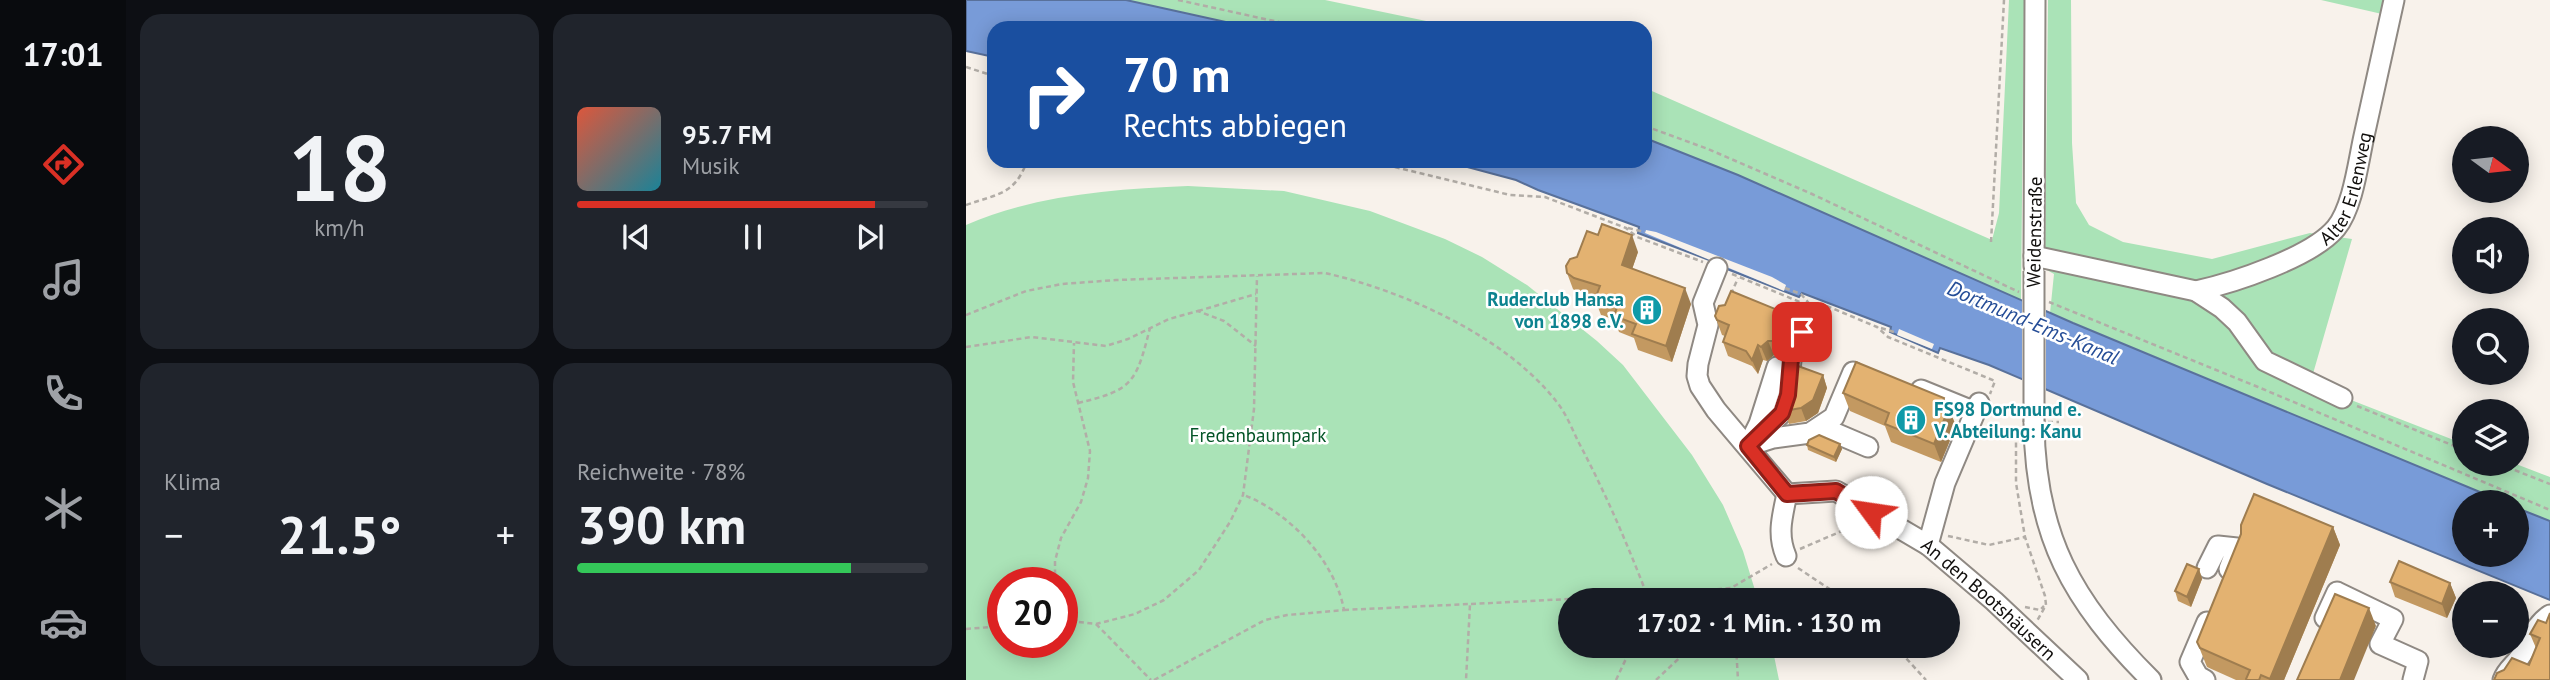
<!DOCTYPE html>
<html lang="de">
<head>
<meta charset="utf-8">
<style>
  body { margin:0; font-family:"PT Sans",sans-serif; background:#20242c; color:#f1f3f6; height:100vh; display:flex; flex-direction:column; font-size:26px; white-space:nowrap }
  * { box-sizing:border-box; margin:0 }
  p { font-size:23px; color:#9ea1a6 }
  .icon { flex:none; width:38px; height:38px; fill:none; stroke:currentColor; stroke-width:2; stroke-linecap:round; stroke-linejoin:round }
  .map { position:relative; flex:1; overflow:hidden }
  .side { display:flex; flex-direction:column; gap:14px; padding:14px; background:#0d0f14; width:840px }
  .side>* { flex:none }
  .hud { position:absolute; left:21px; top:21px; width:665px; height:147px; border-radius:21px; box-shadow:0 4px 18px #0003; background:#1a4fa0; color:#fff; overflow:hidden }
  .needle { width:46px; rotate:105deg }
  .buttons { position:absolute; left:1486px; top:126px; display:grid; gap:14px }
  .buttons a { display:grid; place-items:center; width:77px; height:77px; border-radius:50%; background:#171b24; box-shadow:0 4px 18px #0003; font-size:35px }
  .speed { position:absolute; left:21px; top:567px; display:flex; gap:14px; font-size:35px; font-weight:700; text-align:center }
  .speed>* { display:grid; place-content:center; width:91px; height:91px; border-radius:50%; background:#171b24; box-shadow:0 4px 18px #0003; line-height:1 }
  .speed .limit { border:10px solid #d22; background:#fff; color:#111 }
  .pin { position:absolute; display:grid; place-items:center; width:60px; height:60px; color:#fff; margin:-30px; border-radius:14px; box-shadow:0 4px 10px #0006 }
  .me { position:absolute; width:77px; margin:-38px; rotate:301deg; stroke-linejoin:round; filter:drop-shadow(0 0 5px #0008) }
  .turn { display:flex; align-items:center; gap:24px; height:147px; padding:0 21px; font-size:32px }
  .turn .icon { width:91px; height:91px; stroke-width:2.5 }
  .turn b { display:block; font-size:49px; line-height:60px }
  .big { font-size:52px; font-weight:800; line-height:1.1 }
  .side .widget { flex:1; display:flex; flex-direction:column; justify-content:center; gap:10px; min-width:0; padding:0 24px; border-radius:21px; background:#20242c }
  .side .dial { align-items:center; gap:0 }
  .dial b { font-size:91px; line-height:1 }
  .song { display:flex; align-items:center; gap:21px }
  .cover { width:84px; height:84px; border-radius:10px; background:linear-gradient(135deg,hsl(10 70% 55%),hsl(190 70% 35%)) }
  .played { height:7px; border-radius:4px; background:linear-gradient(90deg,#d93025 85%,#363941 85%) }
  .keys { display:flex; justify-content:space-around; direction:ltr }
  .heat { display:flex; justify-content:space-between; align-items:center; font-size:38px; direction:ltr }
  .charge { height:10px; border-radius:5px; background:linear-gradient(90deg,#34c759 78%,#363941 0) }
  .side .tiles { flex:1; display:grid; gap:14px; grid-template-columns:repeat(2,1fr) }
  .trip { position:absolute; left:592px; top:588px; width:402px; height:70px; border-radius:35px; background:#171b24; box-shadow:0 4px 18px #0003; font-weight:800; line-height:70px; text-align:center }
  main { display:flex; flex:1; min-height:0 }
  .tab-bar { display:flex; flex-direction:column; width:126px; justify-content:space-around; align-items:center; background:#090b0e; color:#9ea1a6 }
  .tab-bar .icon { width:49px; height:49px }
  .tab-bar .on { color:#d93025 }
  .tab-bar b { font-size:32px; color:#f1f3f6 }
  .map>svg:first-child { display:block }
</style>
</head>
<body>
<main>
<nav class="tab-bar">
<b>17:01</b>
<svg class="icon on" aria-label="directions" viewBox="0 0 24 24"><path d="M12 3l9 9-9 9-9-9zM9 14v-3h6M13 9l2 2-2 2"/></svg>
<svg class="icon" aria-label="music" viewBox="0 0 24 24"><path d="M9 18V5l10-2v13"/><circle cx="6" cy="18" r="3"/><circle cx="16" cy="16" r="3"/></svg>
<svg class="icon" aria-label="phone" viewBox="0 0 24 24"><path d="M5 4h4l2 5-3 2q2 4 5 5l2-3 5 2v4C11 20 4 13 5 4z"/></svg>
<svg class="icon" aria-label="climate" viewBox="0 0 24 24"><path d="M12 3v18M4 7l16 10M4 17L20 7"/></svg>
<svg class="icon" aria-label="car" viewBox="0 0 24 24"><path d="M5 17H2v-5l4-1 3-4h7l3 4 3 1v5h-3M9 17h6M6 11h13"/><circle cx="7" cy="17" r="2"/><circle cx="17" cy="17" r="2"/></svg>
</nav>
<section class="side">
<div class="tiles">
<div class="widget dial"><b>18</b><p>km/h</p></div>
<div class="widget">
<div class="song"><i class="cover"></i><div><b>95.7 FM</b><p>Musik</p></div></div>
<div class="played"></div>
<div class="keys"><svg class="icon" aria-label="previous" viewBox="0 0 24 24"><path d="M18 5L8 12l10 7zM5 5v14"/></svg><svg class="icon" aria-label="pause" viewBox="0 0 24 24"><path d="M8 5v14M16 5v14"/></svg><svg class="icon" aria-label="next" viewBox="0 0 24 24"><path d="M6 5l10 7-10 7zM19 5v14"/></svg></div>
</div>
<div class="widget"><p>Klima</p>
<div class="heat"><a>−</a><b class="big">21.5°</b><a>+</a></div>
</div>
<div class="widget"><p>Reichweite · 78%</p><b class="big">390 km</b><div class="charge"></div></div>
</div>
</section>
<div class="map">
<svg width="1584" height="680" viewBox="0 0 1584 680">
  <rect width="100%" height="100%" fill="#f8f2eb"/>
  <!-- green -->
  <g fill="#aae3b7" fill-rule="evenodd">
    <polygon points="160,0 359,0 494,28 287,28"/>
    <polygon points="1043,0 1058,0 1055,300 772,175 679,138 679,88 1026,240 1033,213"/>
    <polygon points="1082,0 1105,0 1106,143 1110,203 1123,225 1157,242 1246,259 1344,233 1386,239 1344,384 1498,444 1498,464 1550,464 1584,477 1584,521 1551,508 1550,502 1538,502 1084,313 1088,274 1079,269"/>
    <polygon points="1355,0 1428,0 1416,14"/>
    <path d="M222 186 318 191 404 211 479 239 516 257 561 285 631 341 657 365 726 455 757 505 777 551 792 600H604V646H806L813 680H0V225C69 195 147 189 222 186ZM37 583H96V642H37Z"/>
  </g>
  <!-- water -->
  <g fill="#789bd8" stroke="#59719b" stroke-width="2">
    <polygon points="0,0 160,0 287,28 28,28 28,57 0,51"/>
    <polygon points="679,138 772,175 1107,323 1538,502 1498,502 1498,555 1550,555 1551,508 1584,521 1584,600 1301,484 1023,365 974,348 972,353 924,332 925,327 836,293 833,297 756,267 751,263 672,233 673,227 572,190 550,180 479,161 679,161"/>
  </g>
  <!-- pier -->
  <g fill="#f8f2eb">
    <polygon points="680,230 690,232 806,277 820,285 818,291 679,233"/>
    <polygon points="1056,297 1080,308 1080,392 1056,382"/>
    <polygon points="933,329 968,344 966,349 931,335"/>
  </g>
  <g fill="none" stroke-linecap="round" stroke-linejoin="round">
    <!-- minor casing -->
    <g stroke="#8f8983" stroke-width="23">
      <g id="minor">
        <polyline points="1068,256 1230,291 1256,308 1271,322 1299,361 1376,398"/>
        <polyline points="1068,266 1069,0"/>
        <path id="s1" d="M751 268 737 303 742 325 732 364 731 376 734 386 750 410 821 494 870 491 962 545 1028 601 1112 680"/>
        <path id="s2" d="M1230 291C1267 283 1346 257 1370 228 1387 207 1392 163 1398 136 1408 91 1418 45 1428 0"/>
        <polyline points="955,390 1009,412"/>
        <path d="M1068 422C1069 536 1106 601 1185 680"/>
        <polyline points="855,427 902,447"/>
        <polyline points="787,436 793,424 811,367"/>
        <polyline points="784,444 816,413 822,395 825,360 836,332"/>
        <polyline points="782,446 807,438 844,433 868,417 887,372"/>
        <polyline points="962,545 979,483 1013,403"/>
        <path d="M820 556C811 535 816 517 821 494"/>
        <polyline points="1241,568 1252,546 1271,548 1263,569"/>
        <polyline points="1359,618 1371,592 1427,619 1414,644 1452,661 1447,680"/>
        <polyline points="1239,680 1232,676 1224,662 1241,622"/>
        <path d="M1537 680C1541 669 1548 666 1554 657 1565 642 1568 625 1584 615"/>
      </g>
    </g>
    <!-- path -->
    <g stroke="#b2ada7" stroke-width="2.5" stroke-dasharray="5 3.5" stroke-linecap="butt">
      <polyline points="212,0 340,28"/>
      <polyline points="0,67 28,76"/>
      <polyline points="679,126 742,149 846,194 1053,292"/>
      <polyline points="404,161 544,195 579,197 660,228 671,237 737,262"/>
      <path d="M0 205C31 194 49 195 61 161"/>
      <polyline points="662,228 679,232"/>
      <polyline points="1025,242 1038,0"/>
      <polyline points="766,274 846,307 856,304 911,327 922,337 1029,381 1024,394"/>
      <polyline points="819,288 835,294 846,307 841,318"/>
      <polyline points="765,294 772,278"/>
      <polyline points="1083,302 1292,387 1584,510"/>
      <polyline points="232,311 290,294"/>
      <path d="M0 315 60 291 96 284 150 280 359 273C438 291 539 336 590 401 600 413 606 429 613 443 639 492 661 543 681 595L765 588 806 564"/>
      <polyline points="915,328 931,333"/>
      <polyline points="0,347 66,337 140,346 162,339 203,319 232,311 258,321 290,346"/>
      <path d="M112 403C167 390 170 383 184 328"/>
      <polyline points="1391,406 1498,450"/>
      <polyline points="1082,422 1093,422"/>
      <polyline points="1053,435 1050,439 1050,483 1059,537 1079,596 1080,605 1071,621"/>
      <polyline points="1533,464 1584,484"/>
      <polyline points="982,536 1023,545 1059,537"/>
      <polyline points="834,549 892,524"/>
      <polyline points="832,568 880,600"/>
      <polyline points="89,583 89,561 95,538 115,502 122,478 124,451 107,382 108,343"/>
      <polyline points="765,588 767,600"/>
      <polyline points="96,599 111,621"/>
      <polyline points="505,604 681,595 680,600"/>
      <polyline points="1059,607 1074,610 1078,606"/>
      <polyline points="378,610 504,604 500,680"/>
      <polyline points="96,620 130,624 169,614 198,600 233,570 264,522 277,495 288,409 291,276"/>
      <polyline points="130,624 185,680"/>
      <polyline points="0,629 37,626"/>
      <polyline points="770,646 772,680"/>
      <polyline points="929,646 960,680"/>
      <path d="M188 680 299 620 321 615 378 610C369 561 324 513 278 495"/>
      <polyline points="650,680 666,646"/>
      <polyline points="690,680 726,646"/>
    </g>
    <!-- minor -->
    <use href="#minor" stroke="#fff" stroke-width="19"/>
    <!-- minor-bridge casing -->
    <g stroke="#8f8983" stroke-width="23" stroke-linecap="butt">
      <polyline id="minor-bridge" points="1068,422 1068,271"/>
    </g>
    <!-- minor-bridge -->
    <use href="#minor-bridge" stroke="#fff" stroke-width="19"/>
  </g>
  <!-- wall -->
  <g fill="#c39961">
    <polygon points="672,252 666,269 725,304 706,362 672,350 668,338 653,332 649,320 635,315 629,299 613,294 607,289 601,273"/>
    <polygon points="819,313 825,327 814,355 808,355 801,361 797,360 792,374 786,366 762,356 757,342 759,336 756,335 749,316"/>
    <polygon points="858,340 849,362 839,358 836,349"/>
    <polygon points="857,375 861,388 852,413 840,421 823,424 818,411"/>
    <polygon points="877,393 983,408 990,426 975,462 925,442 919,426 884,411"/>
    <polygon points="874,444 876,449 870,462 842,450 841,445"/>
    <polygon points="1367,527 1374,545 1318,680 1270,680 1241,667 1231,642"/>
    <polygon points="1233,569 1236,579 1225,607 1212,601 1209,591"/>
    <polygon points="1424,582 1484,583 1490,598 1481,618 1429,597"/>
    <polygon points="1572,620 1584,680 1563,665 1570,648 1564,634"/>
  </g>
  <!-- shaded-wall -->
  <g fill="#9f7d4f">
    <polygon points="666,235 672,252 662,281 656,265"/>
    <polygon points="719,288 725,304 706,362 700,346"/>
    <polygon points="819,313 825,327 814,355 808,341"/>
    <polygon points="854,331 858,340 849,362 846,353"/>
    <polygon points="802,341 808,355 801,361 795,347"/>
    <polygon points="792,345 797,360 792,374 786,360"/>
    <polygon points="857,375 861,388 852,413 840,421 835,408"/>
    <polygon points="978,398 990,426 975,462 968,444 976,405"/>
    <polygon points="874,444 876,449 870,462 868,457"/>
    <polygon points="1367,527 1374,545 1318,680 1304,680"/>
    <polygon points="1233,569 1236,579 1225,607 1221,597"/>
    <polygon points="1484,583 1490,598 1481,618 1476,604"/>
    <polygon points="1403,608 1410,626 1388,680 1374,680"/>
  </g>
  <!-- building -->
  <g fill="#e3b271" stroke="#9f7d4f" stroke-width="2">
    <polygon points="636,224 666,235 656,265 719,288 700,346 666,334 670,324 648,316 651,307 629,299 634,286 608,278 601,273 600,266 604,259 611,257 621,231 632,235"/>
    <polygon points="765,291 819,313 808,341 802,341 795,347 792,345 786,360 780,351 757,342 763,325 751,320 749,316 753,306 759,305"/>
    <polygon points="844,327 854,331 846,353 836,349"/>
    <polygon points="890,362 978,398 976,405 983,408 968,444 919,424 923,413 877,393"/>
    <polygon points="832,366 857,375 847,400 835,408 818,411 829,386"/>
    <polygon points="853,435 874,444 868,457 841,445 843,440"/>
    <polygon points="1288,494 1367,527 1304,679 1295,675 1293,680 1281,680 1280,679 1284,670 1234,648 1231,642 1275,534 1275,525"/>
    <polygon points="1433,561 1484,583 1476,604 1424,582"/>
    <polygon points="1221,564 1233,569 1221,597 1209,591"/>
    <polygon points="1369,594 1403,608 1374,680 1331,680"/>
    <polygon points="1584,613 1584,680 1528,680 1531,673 1538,670 1546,658 1563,665 1574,638 1564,634 1572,620 1580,623"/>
  </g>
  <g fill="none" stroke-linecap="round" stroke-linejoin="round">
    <!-- route casing -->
    <g stroke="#8d1f18" stroke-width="18">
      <polyline id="route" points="836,332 825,360 822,395 816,413 782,446 821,494 870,491 905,512"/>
    </g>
    <!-- route -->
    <use href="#route" stroke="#d93025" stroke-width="12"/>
  </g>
  <!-- icons -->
  <defs>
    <g id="building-disc" transform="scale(1.575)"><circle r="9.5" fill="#0f9aa8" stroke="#fff"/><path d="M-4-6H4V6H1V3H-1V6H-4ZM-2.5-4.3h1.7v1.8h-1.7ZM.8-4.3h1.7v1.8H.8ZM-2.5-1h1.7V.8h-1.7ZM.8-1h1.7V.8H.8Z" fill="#fff"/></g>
  </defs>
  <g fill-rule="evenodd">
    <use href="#building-disc" x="681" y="310"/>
    <use href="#building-disc" x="945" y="420"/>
  </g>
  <g text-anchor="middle" stroke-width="5" stroke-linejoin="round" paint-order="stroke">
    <!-- street labels -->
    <g font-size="19" fill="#100e0c" stroke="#fff">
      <text dy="7" stroke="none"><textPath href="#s2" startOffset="196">Alter Erlenweg</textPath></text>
      <text transform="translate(1068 232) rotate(-89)" y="7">Weidenstraße</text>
      <text dy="7" stroke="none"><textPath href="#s1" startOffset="499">An den Bootshäusern</textPath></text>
    </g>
    <!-- culture labels -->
    <g font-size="19" font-weight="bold" fill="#0d838f" stroke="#fff" text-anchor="end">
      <text x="658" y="306">Ruderclub Hansa<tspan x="658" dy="22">von 1898 e.V.</tspan></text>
      <text x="968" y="416" text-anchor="start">FS98 Dortmund e.<tspan x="968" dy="22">V. Abteilung: Kanu</tspan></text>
    </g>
    <!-- park labels -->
    <g font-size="19" fill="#035426" stroke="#fff">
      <text x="292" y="442">Fredenbaumpark</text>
    </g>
    <!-- water labels -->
    <g font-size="21" font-style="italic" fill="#254d97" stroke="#fff">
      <text transform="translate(1067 323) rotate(23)" y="7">Dortmund-Ems-Kanal</text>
    </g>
  </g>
</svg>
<div class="buttons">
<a><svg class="needle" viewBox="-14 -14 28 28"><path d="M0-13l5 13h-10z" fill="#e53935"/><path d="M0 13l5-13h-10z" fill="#9ea1a6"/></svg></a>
<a><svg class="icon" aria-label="sound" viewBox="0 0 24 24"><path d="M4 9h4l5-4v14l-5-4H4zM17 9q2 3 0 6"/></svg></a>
<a><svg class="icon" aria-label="search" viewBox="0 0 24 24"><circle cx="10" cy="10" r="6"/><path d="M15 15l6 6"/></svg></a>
<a><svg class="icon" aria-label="layers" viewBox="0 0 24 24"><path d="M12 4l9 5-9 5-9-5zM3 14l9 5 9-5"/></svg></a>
<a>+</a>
<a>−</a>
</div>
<div class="speed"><div class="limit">20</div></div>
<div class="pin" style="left:836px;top:332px;background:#d93025"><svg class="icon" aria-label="arrive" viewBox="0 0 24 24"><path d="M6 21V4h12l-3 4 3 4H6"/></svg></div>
<svg class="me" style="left:905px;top:512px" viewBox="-20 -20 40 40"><circle r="19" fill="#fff"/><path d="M0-13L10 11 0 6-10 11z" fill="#d93025"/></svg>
<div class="trip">17:02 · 1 Min. · 130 m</div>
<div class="hud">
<div class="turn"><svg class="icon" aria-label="right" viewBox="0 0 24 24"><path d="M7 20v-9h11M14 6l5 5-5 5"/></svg><div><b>70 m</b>Rechts abbiegen</div></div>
</div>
</div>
</main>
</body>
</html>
